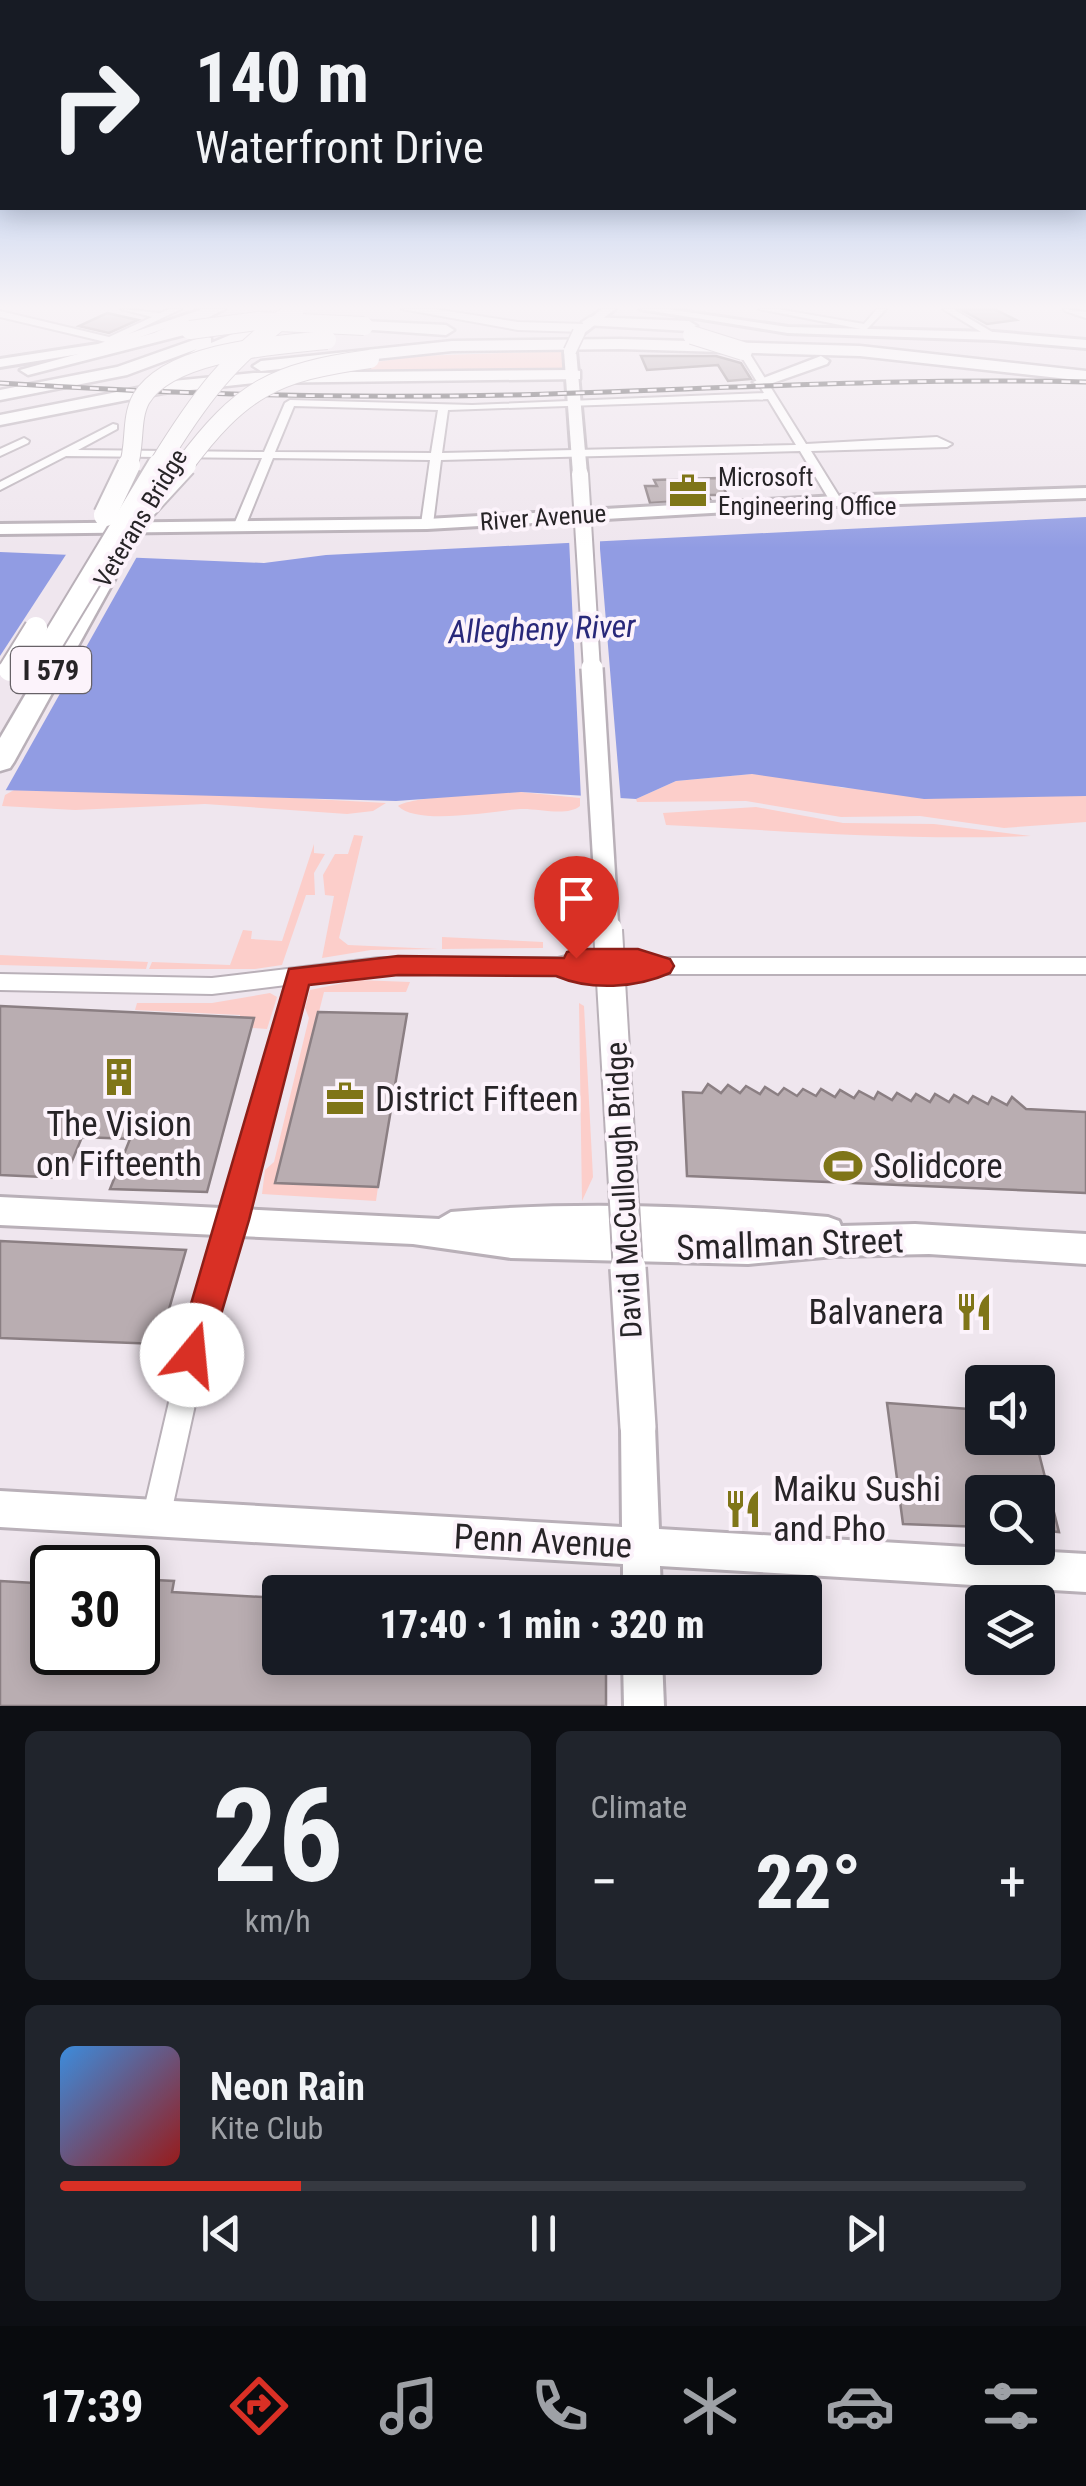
<!DOCTYPE html>
<html lang="en">
<head>
<meta charset="utf-8">
<style>
  body { margin:0; font-family:"Roboto Condensed",sans-serif; background:#20242c; color:#f1f3f6; height:100vh; display:flex; flex-direction:column; font-size:38px; white-space:nowrap }
  * { box-sizing:border-box; margin:0 }
  p { font-size:32px; color:#9ea1a6 }
  .icon { flex:none; width:55px; height:55px; fill:none; stroke:currentColor; stroke-width:2; stroke-linecap:round; stroke-linejoin:round }
  .map { position:relative; height:1706px; overflow:hidden }
  .drawer { display:flex; flex-direction:column; gap:25px; padding:25px; background:#0d0f14; flex:1 }
  .drawer>* { flex:none }
  .top-card { position:absolute; left:0px; top:0px; width:1088px; height:210px; box-shadow:0 5px 25px #0003; background:#171b24; color:#f1f3f6; overflow:hidden }
  .buttons { position:absolute; left:965px; top:1365px; display:grid; gap:20px }
  .buttons a { display:grid; place-items:center; width:90px; height:90px; border-radius:10px; background:#171b24; box-shadow:0 5px 25px #0003; font-size:50px }
  .speed { position:absolute; left:30px; top:1545px; display:flex; gap:20px; font-size:50px; font-weight:700; text-align:center }
  .speed>* { display:grid; place-content:center; width:130px; height:130px; border-radius:50%; background:#171b24; box-shadow:0 5px 25px #0003; line-height:1 }
  .speed .limit { border:5px solid #111; border-radius:15px; background:#fff; color:#111 }
  .pin { position:absolute; display:grid; place-items:center; width:85px; height:85px; color:#fff; margin:-102px -42px; border-radius:50% 50% 50% 0; rotate:-45deg; box-shadow:0 0 10px #0007 }
  .pin .icon { rotate:45deg }
  .me { position:absolute; width:110px; margin:-55px; rotate:17deg; stroke-linejoin:round; filter:drop-shadow(0 0 8px #0008) }
  .turn { display:flex; align-items:center; gap:35px; height:210px; padding:0 30px; font-size:45px }
  .turn .icon { width:130px; height:130px; stroke-width:2.5 }
  .turn b { display:block; font-size:70px; line-height:85px }
  .big { font-size:75px; font-weight:800; line-height:1.1 }
  .drawer .tile { flex:1; display:flex; flex-direction:column; justify-content:center; gap:15px; min-width:0; padding:0 35px; border-radius:15px; background:#20242c }
  .drawer .dial { align-items:center; gap:0 }
  .dial b { font-size:130px; line-height:1 }
  .song { display:flex; align-items:center; gap:30px }
  .cover { width:120px; height:120px; border-radius:15px; background:linear-gradient(135deg,hsl(210 70% 55%),hsl(0 70% 35%)) }
  .played { height:10px; border-radius:5px; background:linear-gradient(90deg,#d93025 25%,#363941 25%) }
  .keys { display:flex; justify-content:space-around; direction:ltr }
  .heat { display:flex; justify-content:space-between; align-items:center; font-size:55px; direction:ltr }
  .drawer .tiles { flex:1; display:grid; gap:25px; grid-template-columns:1fr 1fr }
  .tile:last-child { grid-column:span 2 }
  .trip { position:absolute; left:262px; top:1575px; width:560px; height:100px; border-radius:10px; background:#171b24; box-shadow:0 5px 25px #0003; font-weight:800; line-height:100px; text-align:center }
  .dock { display:flex; height:160px; justify-content:space-around; align-items:center; background:#090b0e; color:#9ea1a6 }
  .dock .icon { width:70px; height:70px }
  .dock .current { color:#d93025 }
  .dock b { font-size:45px; color:#f1f3f6 }
  .map>svg:first-child { display:block }
</style>
</head>
<body>
<div class="map">
<svg width="1086" height="1706" viewBox="0 0 1086 1706">
  <rect width="100%" height="100%" fill="#efe6ee"/>
  <!-- green -->
  <g fill="#fcceca">
    <polygon points="563,351 563,370 559,372 307,372 418,356"/>
    <polygon points="752,774 802,778 843,788 1086,796 1086,822 1004,828 920,816 841,817 746,801 637,802 636,799 676,781"/>
    <polygon points="14,790 239,795 386,803 373,811 347,814 205,804 75,810 2,806 5,795"/>
    <path d="M521 792 580 798V806C567 817 538 808 520 809 492 811 418 826 398 806 411 796 499 793 521 792Z"/>
    <path d="M756 807 843 823 934 824 1031 836C909 841 788 831 666 825L663 813Z"/>
    <polygon points="354,835 363,836 339,938 348,945 438,949 371,950 322,958 334,896 325,895 323,875 335,854 348,854"/>
    <polygon points="314,844 314,853 325,854 314,873 315,895 306,895 282,965 255,969 149,969 152,962 230,965 243,930 252,931 251,939 282,941"/>
    <polygon points="442,937 543,942 543,948 442,949"/>
    <polygon points="0,955 148,962 146,969 0,965"/>
    <polygon points="358,980 410,982 406,992 324,992 276,1182 378,1187 376,1201 262,1194 265,1170 274,1162 309,1018 305,1008 310,990"/>
    <polygon points="270,993 277,997 267,1029 240,1027 240,1015 135,1010 137,1003 212,1003"/>
    <polygon points="579,1003 584,1006 593,1177 582,1201"/>
  </g>
  <!-- water -->
  <polygon fill="#919ce3" points="1086,517 1086,796 924,799 752,774 676,781 636,799 521,792 396,801 0,790 0,552 264,563 326,555"/>
  <!-- pier -->
  <g fill="#efe6ee">
    <polygon points="600,536 600,549 621,803 581,800 569,538"/>
    <polygon points="69,550 139,553 3,795 0,795 0,656"/>
  </g>
  <!-- building -->
  <g fill="#b9adb1" stroke="#8b7f83" stroke-width="2.5">
    <polygon points="960,309 994,309 1016,320 987,324"/>
    <polygon points="107,313 138,320 109,333 79,326"/>
    <polygon points="641,356 716,356 741,363 751,379 728,381 718,365 647,370"/>
    <polygon points="719,478 727,495 708,495 710,499 650,503 645,486 657,486 654,480"/>
    <polygon points="0,1006 254,1018 207,1192 110,1189 130,1139 82,1137 65,1178 0,1175"/>
    <polygon points="318,1012 407,1014 378,1187 275,1183"/>
    <polygon points="708,1084 721,1093 728,1085 740,1093 746,1086 760,1094 765,1087 778,1095 784,1088 797,1096 803,1089 816,1096 821,1089 835,1097 840,1090 854,1098 859,1091 874,1099 878,1092 892,1100 897,1093 911,1101 916,1094 930,1102 935,1094 949,1102 954,1095 968,1103 973,1096 988,1104 992,1097 1007,1105 1012,1097 1026,1109 1086,1112 1086,1193 687,1176 683,1092 702,1093"/>
    <polygon points="0,1241 186,1250 159,1344 0,1338"/>
    <polygon points="887,1403 982,1410 982,1438 1035,1438 1059,1532 1038,1530 1038,1492 982,1492 982,1527 903,1524"/>
    <polygon points="154,1580 174,1581 172,1592 280,1598 280,1658 606,1658 606,1706 0,1706 0,1581 52,1584 52,1652 138,1652 138,1589 152,1590"/>
  </g>
  <g fill="none" stroke-linecap="round" stroke-linejoin="round">
    <!-- street casing -->
    <g stroke="#b9b0b8" stroke-width="4">
      <g id="street">
        <polygon points="121,309 160,313 170,309 181,309 110,343 0,317 0,311 109,337 152,317"/>
        <polygon points="759,309 777,309 864,324 877,309 886,309 866,330"/>
        <polygon points="943,309 953,309 999,336 991,338"/>
        <polygon points="1064,309 1086,312 1086,318 1065,311"/>
        <path d="M743 348 748 351 806 444 937 437 952 444 947 447 811 451 842 501 836 505 830 501 800 451 441 460 433 524 427 528 421 524 430 460 273 458 245 527 239 531 233 527 262 458 66 456 0 490V482L113 424 117 425V429L78 450 264 452 285 403 290 400 472 405 764 393 738 351ZM768 399 796 445 442 453 448 410ZM294 406 438 410 431 453 275 452Z"/>
        <polygon points="24,438 29,441 28,443 0,456 0,449"/>
        <path d="M610 950 661 958H1086V974H662C627 986 592 986 557 974H379L306 982 246 1220 206 1355 170 1518 166 1528 156 1532 146 1528 142 1518 180 1355 222 1220 286 985 212 994 0 990V974L212 978 379 958H558L583 952ZM610 964 631 966H586Z"/>
      </g>
    </g>
    <!-- secondary casing -->
    <g stroke="#b9b0b8" stroke-width="6">
      <g id="secondary">
        <polygon points="203,309 219,309 104,350 0,367 0,359 98,344"/>
        <polygon points="602,309 615,309 583,334 575,334 575,330"/>
        <polygon points="640,309 667,309 788,327 994,332 1086,340 1086,348 994,340 788,333"/>
        <polygon points="570,347 576,351 587,474 580,478 573,474 564,351"/>
        <polygon points="1086,488 1086,498 836,506 427,529 0,534 0,524 427,519 836,496"/>
        <path d="M0 1197 439 1219 451 1212C577 1201 702 1206 828 1217L839 1221 841 1226 915 1224 1086 1234V1264L929 1254 834 1256 748 1264 511 1258 413 1244 0 1225Z"/>
        <polygon points="638,1410 650,1415 655,1427 659,1529 1086,1554 1086,1592 660,1566 661,1592 623,1592 623,1564 0,1527 0,1491 622,1527 621,1427 626,1415"/>
        <polygon points="623,1658 662,1658 664,1706 624,1706"/>
      </g>
    </g>
    <!-- primary casing -->
    <g stroke="#b9b0b8" stroke-width="4">
      <polygon id="primary" points="402,309 434,309 518,322 584,324 591,328 584,332 518,330"/>
    </g>
    <!-- highway casing -->
    <g stroke="#b9b0b8" stroke-width="5">
      <g id="highway">
        <polygon points="206,309 225,309 187,328 188,334 28,375 20,370 154,333"/>
        <polygon points="283,313 296,316 194,362 180,359 197,349 127,375 0,400 0,390 117,367 205,336 211,338 211,343"/>
        <polygon points="590,317 689,321 697,326 689,331 585,325 582,322"/>
        <polygon points="364,321 446,325 454,330 446,335 359,329 359,323"/>
        <polygon points="620,339 860,346 1086,371 1086,381 860,356 620,349 452,351 261,371 253,366 261,361 452,341"/>
        <polygon points="821,356 829,361 827,364 761,387 753,382"/>
        <polygon points="574,370 580,371 580,379 254,383 163,393 0,425 0,415 173,381 254,373"/>
        <polygon points="104,572 115,579 14,762 10,768 0,771 0,738 93,579"/>
      </g>
    </g>
    <!-- street -->
    <use href="#street" fill="#fff" fill-rule="evenodd"/>
    <!-- secondary -->
    <use href="#secondary" fill="#fff" fill-rule="evenodd"/>
    <!-- primary -->
    <use href="#primary" fill="#fff" fill-rule="evenodd"/>
    <!-- highway -->
    <use href="#highway" fill="#fff" fill-rule="evenodd"/>
    <!-- rail casing -->
    <g stroke="#4b474b" stroke-width="5">
      <path id="rail" d="M0 383C169 394 340 399 509 395 701 390 893 377 1086 382"/>
    </g>
    <!-- rail -->
    <use href="#rail" stroke="#fcf3fb" stroke-width="2.5" stroke-dasharray="9" stroke-linecap="butt"/>
    <!-- secondary-bridge-far4 casing -->
    <g stroke="#b9b0b8" stroke-width="15" stroke-linecap="butt">
      <polyline id="secondary-bridge-far4" points="570,351 579,332"/>
    </g>
    <!-- secondary-bridge-far3 casing -->
    <g stroke="#b9b0b8" stroke-width="20" stroke-linecap="butt">
      <polyline id="secondary-bridge-far3" points="580,474 592,670"/>
    </g>
    <!-- secondary-bridge-far2 casing -->
    <g stroke="#b9b0b8" stroke-width="26" stroke-linecap="butt">
      <polyline id="secondary-bridge-far2" points="592,668 608,932"/>
    </g>
    <!-- secondary-bridge-far1 casing -->
    <g stroke="#b9b0b8" stroke-width="32" stroke-linecap="butt">
      <polyline id="secondary-bridge-far1" points="608,930 628,1271"/>
    </g>
    <!-- secondary-bridge casing -->
    <g stroke="#b9b0b8" stroke-width="40" stroke-linecap="butt">
      <polyline id="secondary-bridge" points="628,1268 638,1427"/>
    </g>
    <!-- highway-bridge-far1 casing -->
    <g stroke="#b9b0b8" stroke-width="20" stroke-linecap="butt">
      <g id="highway-bridge-far1">
        <polyline points="190,330 258,321 364,326"/>
        <polyline points="692,335 743,351"/>
        <path d="M128 467C136 446 130 419 141 399 169 351 277 345 327 340"/>
        <path d="M157 467C201 395 228 360 295 309"/>
        <path d="M183 467C241 389 274 372 370 359"/>
      </g>
    </g>
    <!-- highway-bridge casing -->
    <g stroke="#b9b0b8" stroke-width="26" stroke-linecap="butt">
      <g id="highway-bridge">
        <polyline points="105,515 129,465"/>
        <polyline points="138,516 185,465"/>
        <polyline points="10,670 36,628"/>
        <polyline points="35,670 159,465"/>
      </g>
    </g>
    <!-- secondary-bridge-far4 -->
    <use href="#secondary-bridge-far4" stroke="#fff" stroke-width="12"/>
    <!-- secondary-bridge-far3 -->
    <use href="#secondary-bridge-far3" stroke="#fff" stroke-width="16"/>
    <!-- secondary-bridge-far2 -->
    <use href="#secondary-bridge-far2" stroke="#fff" stroke-width="21"/>
    <!-- secondary-bridge-far1 -->
    <use href="#secondary-bridge-far1" stroke="#fff" stroke-width="28"/>
    <!-- secondary-bridge -->
    <use href="#secondary-bridge" stroke="#fff" stroke-width="35"/>
    <!-- highway-bridge-far1 -->
    <use href="#highway-bridge-far1" stroke="#fff" stroke-width="18"/>
    <!-- highway-bridge -->
    <use href="#highway-bridge" stroke="#fff" stroke-width="22"/>
  </g>
  <!-- sky -->
  <linearGradient id="sky" x2="0" y2="1"><stop stop-color="#85aae6"/><stop offset="0.56" stop-color="#f8f4f7"/><stop offset="1" stop-color="#f8f4f7" stop-opacity="0"/></linearGradient>
  <rect width="1086" height="548" fill="url(#sky)"/>
  <!-- route -->
  <path fill="#d93025" stroke="#8d1f18" stroke-width="2.5" d="M576 949H638L670 959 674 966 670 973C636 988 591 991 556 976L398 975 309 985 249 1220 209 1355 204 1367 192 1372 181 1367 176 1355 289 969 398 956 564 958 567 952Z"/>
  <!-- icons -->
  <defs>
    <g id="office-bare" transform="scale(3)"><path d="M-6-3h4V-5.5h4V-3h4V5H-6ZM-1-4.5V-3h2v-1.5ZM-6 0V1H6V0Z" fill="#7f7518" stroke="#fcf3fb" stroke-width="2.5" paint-order="stroke"/></g>
    <g id="building-bare" transform="scale(3)"><path d="M-4-6H4V6H1V3H-1V6H-4ZM-2.5-4.3h1.7v1.8h-1.7ZM.8-4.3h1.7v1.8H.8ZM-2.5-1h1.7V.8h-1.7ZM.8-1h1.7V.8H.8Z" fill="#7f7518" stroke="#fcf3fb" stroke-width="2.5" paint-order="stroke"/></g>
    <g id="stadium-bare" transform="scale(3)"><path d="M0-5a6.5 5 0 1 0 0 10a6.5 5 0 1 0 0-10ZM-3.5-1.8h7v3.6h-7Z" fill="#7f7518" stroke="#fcf3fb" stroke-width="2.5" paint-order="stroke"/></g>
    <g id="restaurant-bare" transform="scale(3)"><path d="M-5-6h1v4h1v-4h1v4h1v-4h1v5L-1.5 .5V6h-2V.5L-5-1ZM5-6V6H3V1.5H1.5Q1.5-4 5-6Z" fill="#7f7518" stroke="#fcf3fb" stroke-width="2.5" paint-order="stroke"/></g>
  </defs>
  <g fill-rule="evenodd">
    <use href="#office-bare" x="688" y="491"/>
    <use href="#building-bare" x="119" y="1077"/>
    <use href="#office-bare" x="345" y="1099"/>
    <use href="#stadium-bare" x="843" y="1166"/>
    <use href="#restaurant-bare" x="974" y="1312"/>
    <use href="#restaurant-bare" x="743" y="1509"/>
  </g>
  <g text-anchor="middle" stroke-width="8" stroke-linejoin="round" paint-order="stroke">
    <!-- far-poi labels -->
    <g font-size="25" fill="#272427" stroke="#fcf3fb" text-anchor="start">
      <text x="718" y="486">Microsoft<tspan x="718" dy="29">Engineering Office</tspan></text>
    </g>
    <!-- far-street labels -->
    <g font-size="25" fill="#272427" stroke="#fcf3fb">
      <text transform="translate(543 517) rotate(-4)" y="9">River Avenue</text>
      <text transform="translate(140 518) rotate(-59)" y="9">Veterans Bridge</text>
    </g>
    <!-- shield labels -->
    <rect fill="#fcf3fb" stroke="#676267" stroke-width="2.5" x="11" y="647" width="80" height="46" rx="8"/>
    <g font-size="28" font-weight="bold" fill="#272427">
      <text x="51" y="680">I 579</text>
    </g>
    <!-- street labels -->
    <g font-size="30" fill="#272427" stroke="#fcf3fb">
      <text transform="translate(624 1190) rotate(-93)" y="10">David McCullough Bridge</text>
    </g>
    <!-- water labels -->
    <g font-size="32" font-style="italic" fill="#28287a" stroke="#fcf3fb">
      <text transform="translate(542 629) rotate(-2)" y="11">Allegheny River</text>
    </g>
    <!-- near-poi labels -->
    <g font-size="35" fill="#272427" stroke="#fcf3fb" text-anchor="start">
      <text x="375" y="1111">District Fifteen</text>
      <text x="119" y="1136" text-anchor="middle">The Vision<tspan x="119" dy="40">on Fifteenth</tspan></text>
      <text x="873" y="1178">Solidcore</text>
      <text x="944" y="1324" text-anchor="end">Balvanera</text>
      <text x="773" y="1501">Maiku Sushi<tspan x="773" dy="40">and Pho</tspan></text>
    </g>
    <!-- near-street labels -->
    <g font-size="35" fill="#272427" stroke="#fcf3fb">
      <text transform="translate(790 1244) rotate(-2)" y="12">Smallman Street</text>
      <text transform="translate(543 1541) rotate(3)" y="12">Penn Avenue</text>
    </g>
  </g>
</svg>
<div class="buttons">
<a><svg class="icon" aria-label="sound" viewBox="0 0 24 24"><path d="M4 9h4l5-4v14l-5-4H4zM17 9q2 3 0 6"/></svg></a>
<a><svg class="icon" aria-label="search" viewBox="0 0 24 24"><circle cx="10" cy="10" r="6"/><path d="M15 15l6 6"/></svg></a>
<a><svg class="icon" aria-label="layers" viewBox="0 0 24 24"><path d="M12 4l9 5-9 5-9-5zM3 14l9 5 9-5"/></svg></a>
</div>
<div class="speed"><div class="limit">30</div></div>
<div class="pin" style="left:576px;top:958px;background:#d93025"><svg class="icon" aria-label="arrive" viewBox="0 0 24 24"><path d="M6 21V4h12l-3 4 3 4H6"/></svg></div>
<svg class="me" style="left:192px;top:1355px" viewBox="-20 -20 40 40"><circle r="19" fill="#fff"/><path d="M0-13L10 11 0 6-10 11z" fill="#d93025"/></svg>
<div class="trip">17:40 · 1 min · 320 m</div>
<div class="top-card">
<div class="turn"><svg class="icon" aria-label="right" viewBox="0 0 24 24"><path d="M7 20v-9h11M14 6l5 5-5 5"/></svg><div><b>140 m</b>Waterfront Drive</div></div>
</div>
</div>
<section class="drawer">
<div class="tiles">
<div class="tile dial"><b>26</b><p>km/h</p></div>
<div class="tile"><p>Climate</p>
<div class="heat"><a>−</a><b class="big">22°</b><a>+</a></div>
</div>
<div class="tile">
<div class="song"><i class="cover"></i><div><b>Neon Rain</b><p>Kite Club</p></div></div>
<div class="played"></div>
<div class="keys"><svg class="icon" aria-label="previous" viewBox="0 0 24 24"><path d="M18 5L8 12l10 7zM5 5v14"/></svg><svg class="icon" aria-label="pause" viewBox="0 0 24 24"><path d="M8 5v14M16 5v14"/></svg><svg class="icon" aria-label="next" viewBox="0 0 24 24"><path d="M6 5l10 7-10 7zM19 5v14"/></svg></div>
</div>
</div>
</section>
<nav class="dock">
<b>17:39</b>
<svg class="icon current" aria-label="directions" viewBox="0 0 24 24"><path d="M12 3l9 9-9 9-9-9zM9 14v-3h6M13 9l2 2-2 2"/></svg>
<svg class="icon" aria-label="music" viewBox="0 0 24 24"><path d="M9 18V5l10-2v13"/><circle cx="6" cy="18" r="3"/><circle cx="16" cy="16" r="3"/></svg>
<svg class="icon" aria-label="phone" viewBox="0 0 24 24"><path d="M5 4h4l2 5-3 2q2 4 5 5l2-3 5 2v4C11 20 4 13 5 4z"/></svg>
<svg class="icon" aria-label="climate" viewBox="0 0 24 24"><path d="M12 3v18M4 7l16 10M4 17L20 7"/></svg>
<svg class="icon" aria-label="car" viewBox="0 0 24 24"><path d="M5 17H2v-5l4-1 3-4h7l3 4 3 1v5h-3M9 17h6M6 11h13"/><circle cx="7" cy="17" r="2"/><circle cx="17" cy="17" r="2"/></svg>
<svg class="icon" aria-label="filters" viewBox="0 0 24 24"><path d="M4 7h16M4 17h16"/><circle cx="9" cy="7" r="2"/><circle cx="15" cy="17" r="2"/></svg>
</nav>
</body>
</html>
